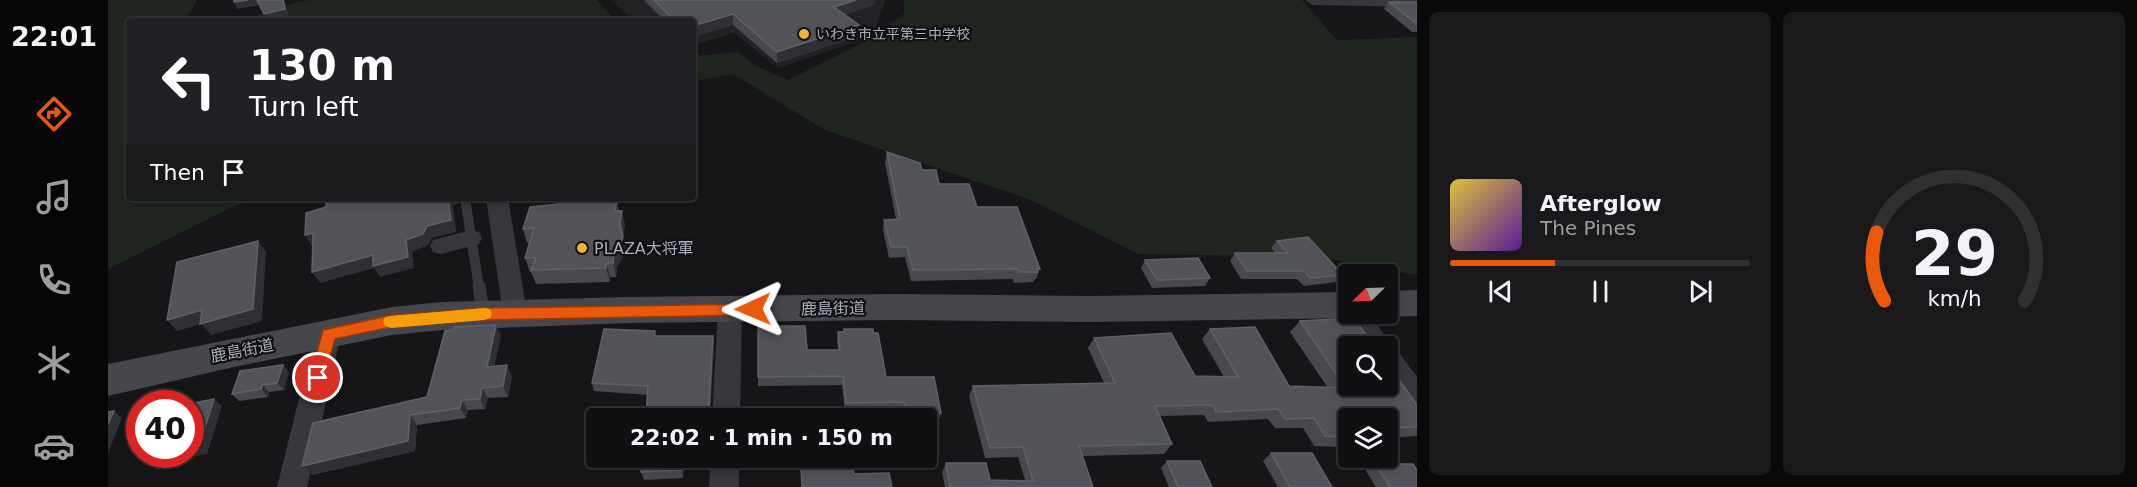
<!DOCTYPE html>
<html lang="en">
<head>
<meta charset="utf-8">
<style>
  body { margin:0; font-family:"DejaVu Sans","Noto Sans JP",sans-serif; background:#19191b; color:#f1f3f6; height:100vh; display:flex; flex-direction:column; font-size:22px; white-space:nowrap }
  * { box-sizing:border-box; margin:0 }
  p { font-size:20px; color:#9c9d9f }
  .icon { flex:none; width:33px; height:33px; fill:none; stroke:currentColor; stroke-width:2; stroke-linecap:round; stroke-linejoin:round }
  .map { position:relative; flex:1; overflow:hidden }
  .panel { display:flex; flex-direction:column; gap:12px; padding:12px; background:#09090a; width:720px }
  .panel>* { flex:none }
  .hud { position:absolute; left:18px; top:18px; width:570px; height:183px; border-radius:6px; box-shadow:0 3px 9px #0003,0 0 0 2px #303032; background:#202124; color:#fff; overflow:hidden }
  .needle { width:39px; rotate:247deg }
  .buttons { position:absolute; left:1230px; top:264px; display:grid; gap:12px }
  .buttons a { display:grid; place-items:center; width:60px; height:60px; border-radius:6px; background:#101012; box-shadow:0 3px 9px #0003,0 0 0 2px #303032; font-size:30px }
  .speed { position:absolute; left:18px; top:390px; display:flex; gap:12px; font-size:30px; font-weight:700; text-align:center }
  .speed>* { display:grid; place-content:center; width:78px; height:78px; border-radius:50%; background:#101012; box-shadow:0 3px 9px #0003,0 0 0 2px #303032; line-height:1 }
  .speed .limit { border:9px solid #d22; background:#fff; color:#111 }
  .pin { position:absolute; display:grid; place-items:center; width:51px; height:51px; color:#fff; margin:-26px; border:3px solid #fff; border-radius:50%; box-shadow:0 2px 6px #0007 }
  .me { position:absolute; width:66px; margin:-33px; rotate:269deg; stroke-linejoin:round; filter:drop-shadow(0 0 4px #0008) }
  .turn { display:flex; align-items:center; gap:21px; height:126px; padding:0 24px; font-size:27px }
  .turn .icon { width:78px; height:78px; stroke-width:2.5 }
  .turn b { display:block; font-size:42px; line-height:51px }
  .then { display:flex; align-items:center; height:57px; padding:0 24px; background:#0003; gap:12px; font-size:22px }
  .panel .widget { flex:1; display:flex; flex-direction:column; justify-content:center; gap:9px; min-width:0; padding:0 21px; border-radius:9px; background:#19191b }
  .panel .dial { align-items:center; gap:0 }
  .dial svg { height:156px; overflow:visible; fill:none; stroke:#303032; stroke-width:7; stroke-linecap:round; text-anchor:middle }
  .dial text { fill:#f1f3f6; stroke:none }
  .song { display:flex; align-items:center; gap:18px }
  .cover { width:72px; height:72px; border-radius:9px; background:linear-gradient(135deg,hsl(50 70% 55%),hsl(270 70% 35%)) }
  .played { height:6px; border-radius:3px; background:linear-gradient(90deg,#ea580c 35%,#303032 35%) }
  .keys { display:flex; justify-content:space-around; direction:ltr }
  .panel .tiles { flex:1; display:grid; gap:12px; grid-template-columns:repeat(2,1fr) }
  .trip { position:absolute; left:478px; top:408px; width:351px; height:60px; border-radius:6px; background:#101012; box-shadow:0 3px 9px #0003,0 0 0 2px #303032; font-weight:600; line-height:60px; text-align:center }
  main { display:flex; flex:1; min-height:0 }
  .dock { display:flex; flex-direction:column; width:108px; justify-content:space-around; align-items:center; background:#060607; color:#9c9d9f }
  .dock .icon { width:42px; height:42px }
  .dock .on { color:#ea580c }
  .dock b { font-size:27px; color:#f1f3f6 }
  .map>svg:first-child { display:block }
</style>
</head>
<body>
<main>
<nav class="dock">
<b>22:01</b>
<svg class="icon on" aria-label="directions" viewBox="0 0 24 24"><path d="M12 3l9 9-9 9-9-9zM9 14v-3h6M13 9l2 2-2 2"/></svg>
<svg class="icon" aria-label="music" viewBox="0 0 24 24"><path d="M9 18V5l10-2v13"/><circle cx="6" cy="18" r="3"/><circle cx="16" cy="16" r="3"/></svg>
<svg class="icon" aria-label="phone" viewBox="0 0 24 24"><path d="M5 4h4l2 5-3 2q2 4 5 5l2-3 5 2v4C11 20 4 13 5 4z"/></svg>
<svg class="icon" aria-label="climate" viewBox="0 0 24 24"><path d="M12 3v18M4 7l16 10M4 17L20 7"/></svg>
<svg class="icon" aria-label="car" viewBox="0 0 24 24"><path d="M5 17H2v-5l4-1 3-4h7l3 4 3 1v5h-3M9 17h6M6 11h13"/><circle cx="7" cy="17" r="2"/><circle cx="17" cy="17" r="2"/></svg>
</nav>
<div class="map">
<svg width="1309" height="487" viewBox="0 0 1309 487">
  <rect width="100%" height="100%" fill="#161618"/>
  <!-- built -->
  <polygon fill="#222225" points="503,0 775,0 777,1 765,36 670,68 626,33 585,45 585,21 526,21"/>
  <!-- green -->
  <g fill="#1e261f">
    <polygon points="0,0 89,0 77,21 21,21 21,198 151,198 126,206 0,269"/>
    <polygon points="201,0 489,0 508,21 133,21 177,5"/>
    <polygon points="796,0 1194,0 1229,40 1309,37 1309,275 1211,257 1030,254 923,200 717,130 625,74 585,81 585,56 630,52 648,66 680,80 762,39 796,14"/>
  </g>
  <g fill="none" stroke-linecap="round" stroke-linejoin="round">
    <!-- lane-far1 -->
    <polyline stroke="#37383d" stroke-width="10" points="357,198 371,288"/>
    <!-- lane -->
    <polyline stroke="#37383d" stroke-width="13" points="371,286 375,313"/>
    <!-- street -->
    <g fill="#37383d" fill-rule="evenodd">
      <polygon points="1197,0 1309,0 1309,7 1205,5"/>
      <polygon points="378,198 400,198 419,313 416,320 407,323 398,320 395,313"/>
      <polygon points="363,230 371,232 374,238 371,244 333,254 325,252 322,246 325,240"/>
      <polygon points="622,300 631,303 634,310 632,418 604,418 610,310 613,303"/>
      <polygon points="1240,306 1240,314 1260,314 1280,339 1283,348 1289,350 1309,377 1309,410 1299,406 1280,378 1280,346 1257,346 1234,314"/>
      <polygon points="220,324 229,327 233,334 199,487 169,487 207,334 211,327"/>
      <polygon points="603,458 631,458 631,487 601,487"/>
    </g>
    <!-- secondary -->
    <g fill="#45474d" fill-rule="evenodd">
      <polygon points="1309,290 1309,316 1280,317 1268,314 1280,314 1280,291"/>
      <polygon points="1240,292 1240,314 1253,314 1240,318 982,322 787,320 520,323 334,330 284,335 126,367 0,396 0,364 284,307 334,302 520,297 787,294 982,296"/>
    </g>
  </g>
  <!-- wall -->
  <g fill="#47494d">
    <polygon points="536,0 767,0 767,4 736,15 750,36 669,63 625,25 585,21 557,21"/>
    <polygon points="1281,2 1309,2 1309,32 1304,32 1276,9"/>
    <polygon points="779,152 814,170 831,184 869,207 932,269 928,279 926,280 925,282 906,283 905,279 803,281 797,257 781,258 775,230 776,220 788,219 777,163"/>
    <polygon points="509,200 511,211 517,225 515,236 518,251 509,267 508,277 502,277 502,282 428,284 423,272 422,272 417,258 422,243 419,243 415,229 498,201"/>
    <polygon points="1169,241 1235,275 1228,282 1196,286 1189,279 1133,279 1122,261 1127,253 1167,253 1163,248"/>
    <polygon points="1037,260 1102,278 1097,286 1044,288 1033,268"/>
    <polygon points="1192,321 1309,405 1309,436 1280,438 1280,418 1240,418 1240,440 1232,447 1206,446 1195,428 1167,428 1160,419 1100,422 1096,415 1051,416 1064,444 1056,454 974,456 985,487 837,487 834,472 838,463 882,480 917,480 910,457 877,458 861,396 865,386 996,383 980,348 986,338 1087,376 1116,377 1094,339 1102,329 1181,386 1220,388 1182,332"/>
    <polygon points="650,326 699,350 730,350 729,341 730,332 736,332 736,329 765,333 778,377 833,413 830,422 819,422 819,418 795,418 794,411 737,412 734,385 650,386"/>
    <polygon points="547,331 548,336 605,336 606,344 602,410 540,395 486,391 484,383"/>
    <polygon points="393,335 386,366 404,376 400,397 380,398 377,409 360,410 358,418 309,425 307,451 204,475 319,397"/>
    <polygon points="175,365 181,372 176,390 161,392 160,397 131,401 124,394"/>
    <polygon points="1163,453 1224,487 1170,487 1155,461"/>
    <polygon points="535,458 576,458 575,478 536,480 533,472"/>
    <polygon points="1059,461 1104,487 1061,487 1053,468"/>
    <polygon points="1267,464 1309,487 1268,487 1258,471"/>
  </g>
  <!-- shaded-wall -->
  <g fill="#2f3033">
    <polygon points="140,0 149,0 152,5 129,9 126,2"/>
    <polygon points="175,0 176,0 181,15 160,20 156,14"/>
    <polygon points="748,0 767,0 767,4 725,18 726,7"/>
    <polygon points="625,14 625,25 585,37 585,26"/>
    <polygon points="751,25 750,36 669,63 669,52"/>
    <polygon points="340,198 349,198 350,204 345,205 348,232 324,238 320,245 304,252 306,268 272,277 266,268 212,283 204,272 298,240"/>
    <polygon points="509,200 512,214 507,211"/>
    <polygon points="514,211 517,225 515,237 512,223"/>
    <polygon points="205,233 204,246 197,235"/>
    <polygon points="515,237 518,251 509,267 508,277 505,263 506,253"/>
    <polygon points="150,241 158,252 154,321 103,335 93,324 69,331 59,320 94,310"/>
    <polygon points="499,263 502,277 502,282 498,268"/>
    <polygon points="388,325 393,335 384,377 379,367"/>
    <polygon points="605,336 606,344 602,418 601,409"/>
    <polygon points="175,365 181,372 176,390 169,383"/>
    <polygon points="399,365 404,376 400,397 395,386"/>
    <polygon points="155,385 161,392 160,397 153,389"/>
    <polygon points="374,388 380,398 377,409 372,399"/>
    <polygon points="106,399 114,406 99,454 59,462 50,455 82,454 82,448"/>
    <polygon points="354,400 360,410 358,418 352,408"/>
    <polygon points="6,411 14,418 0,453 0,424"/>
    <polygon points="302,415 309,425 307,451 204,475 194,466"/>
    <polygon points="574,458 576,458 575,478 574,470"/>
  </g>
  <!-- building -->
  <g fill="#525359" stroke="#5f6168" stroke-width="1.5">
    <polygon points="126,0 140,0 126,2"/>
    <polygon points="149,0 175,0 177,9 156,14"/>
    <polygon points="546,0 748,0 726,7 751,25 669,52 625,14 585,26 585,21 567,21"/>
    <polygon points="1281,2 1309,2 1309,24"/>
    <polygon points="779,152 812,163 814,170 828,170 831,184 861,184 869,207 909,207 932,269 928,269 929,272 910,272 909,269 805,270 799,247 783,247 776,220 792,219"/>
    <polygon points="225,198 340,198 343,220 319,226 315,234 298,240 300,257 265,266 265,255 204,272 205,233 197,235 198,213 218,207 218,200"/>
    <polygon points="497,198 498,201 509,200 507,211 514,211 512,223 515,237 506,253 505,263 499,263 498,268 423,270 428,258 417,258 426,228 415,229 422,207 451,204 453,199"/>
    <polygon points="1200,237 1235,275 1202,278 1196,271 1139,271 1127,253 1180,253 1169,241"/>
    <polygon points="150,241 145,309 92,324 94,310 59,320 69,262"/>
    <polygon points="1090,258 1102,278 1049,280 1037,260"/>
    <polygon points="1246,318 1266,346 1240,346 1240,386 1280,386 1280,364 1309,405 1309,427 1280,428 1280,418 1240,418 1240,431 1239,431 1240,433 1240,437 1217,436 1206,418 1177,419 1170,409 1108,412 1105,405 1047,406 1064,444 971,446 985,487 842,487 838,463 878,463 882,480 925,481 915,447 882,448 865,386 1007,383 986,338 1063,333 1087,376 1130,377 1102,329 1147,327 1181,386 1238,388 1192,321"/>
    <polygon points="388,325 379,367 399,365 395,386 374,388 372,399 354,400 352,408 302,415 300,441 194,466 205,423 319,397 337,331 345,330 346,327"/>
    <polygon points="650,326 697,326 699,350 732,350 730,332 737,332 736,329 765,329 765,333 770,333 778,377 826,377 833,413 798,413 796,402 738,403 735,376 650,377"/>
    <polygon points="496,329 547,331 546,336 605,336 601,409 606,412 605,418 538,418 540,386 484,383"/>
    <polygon points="175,365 169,383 155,385 153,389 124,394 132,371"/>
    <polygon points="106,399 91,446 82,448 82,404 81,404"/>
    <polygon points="6,411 0,424 0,412"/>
    <polygon points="1163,453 1204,453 1224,487 1182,487"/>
    <polygon points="535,458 574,458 574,470 533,472"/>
    <polygon points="1059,461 1092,461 1104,487 1070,487"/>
    <polygon points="1267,464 1305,464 1309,470 1309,487 1282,487"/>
    <polygon points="693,468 745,468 746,474 781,473 784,487 694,487"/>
  </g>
  <!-- route -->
  <polygon fill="#ea580c" stroke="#983908" stroke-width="1.5" points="645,304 650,305 652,309 650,314 645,315 375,320 284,327 227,339 215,382 210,384 204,382 202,378 215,330 284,315 375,308"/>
  <!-- slow -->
  <polygon fill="#f59e0b" points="376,308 382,309 384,314 382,318 376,320 283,328 277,326 275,322 277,317 283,316"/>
  <!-- markers -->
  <g fill="#f2b134" stroke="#111113" stroke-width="2">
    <circle cx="696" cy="34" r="6"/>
    <circle cx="474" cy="248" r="6"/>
  </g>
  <g text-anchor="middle" stroke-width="4.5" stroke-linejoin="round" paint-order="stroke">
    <!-- far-poi labels -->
    <g font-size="14" fill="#a8adb8" stroke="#111113" text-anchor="start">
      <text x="708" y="39">いわき市立平第三中学校</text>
    </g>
    <!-- poi labels -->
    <g font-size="16" fill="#a8adb8" stroke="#111113" text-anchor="start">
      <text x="486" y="254">PLAZA大将軍</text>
    </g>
    <!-- street labels -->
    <g font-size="16" fill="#a8adb8" stroke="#111113">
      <text transform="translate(725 308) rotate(-1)" y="6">鹿島街道</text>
      <text transform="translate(134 350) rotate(-11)" y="6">鹿島街道</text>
    </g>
  </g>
</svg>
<div class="buttons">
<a><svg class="needle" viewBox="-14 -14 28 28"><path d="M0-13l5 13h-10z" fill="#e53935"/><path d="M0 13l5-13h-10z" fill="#9c9d9f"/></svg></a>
<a><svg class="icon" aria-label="search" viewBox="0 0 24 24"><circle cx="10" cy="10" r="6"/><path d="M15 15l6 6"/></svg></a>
<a><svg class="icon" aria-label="layers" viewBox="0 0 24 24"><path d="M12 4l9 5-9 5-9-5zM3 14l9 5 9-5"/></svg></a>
</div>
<div class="speed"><div class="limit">40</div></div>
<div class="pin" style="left:210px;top:378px;background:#d93025"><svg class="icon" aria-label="arrive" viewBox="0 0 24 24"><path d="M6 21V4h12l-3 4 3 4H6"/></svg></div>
<svg class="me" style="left:645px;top:309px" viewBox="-20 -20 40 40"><path d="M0-17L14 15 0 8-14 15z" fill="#ea580c" stroke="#fff" stroke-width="4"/></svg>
<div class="trip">22:02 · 1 min · 150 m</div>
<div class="hud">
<div class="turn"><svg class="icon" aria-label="left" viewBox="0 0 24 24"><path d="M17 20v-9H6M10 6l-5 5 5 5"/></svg><div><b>130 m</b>Turn left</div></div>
<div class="then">Then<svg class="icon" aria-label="arrive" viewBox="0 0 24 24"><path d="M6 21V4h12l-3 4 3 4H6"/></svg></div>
</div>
</div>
<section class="panel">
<div class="tiles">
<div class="widget">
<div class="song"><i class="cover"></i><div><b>Afterglow</b><p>The Pines</p></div></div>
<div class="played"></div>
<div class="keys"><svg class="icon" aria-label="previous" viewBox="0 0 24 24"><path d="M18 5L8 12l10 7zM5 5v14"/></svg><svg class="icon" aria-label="pause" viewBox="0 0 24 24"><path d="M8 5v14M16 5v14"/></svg><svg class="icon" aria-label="next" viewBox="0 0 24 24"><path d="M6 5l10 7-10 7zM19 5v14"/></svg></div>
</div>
<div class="widget dial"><svg viewBox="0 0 100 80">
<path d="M14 69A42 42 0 1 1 86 69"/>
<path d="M14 69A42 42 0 0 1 10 34" stroke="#ea580c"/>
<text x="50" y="56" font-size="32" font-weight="700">29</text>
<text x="50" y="72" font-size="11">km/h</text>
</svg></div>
</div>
</section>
</main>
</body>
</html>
